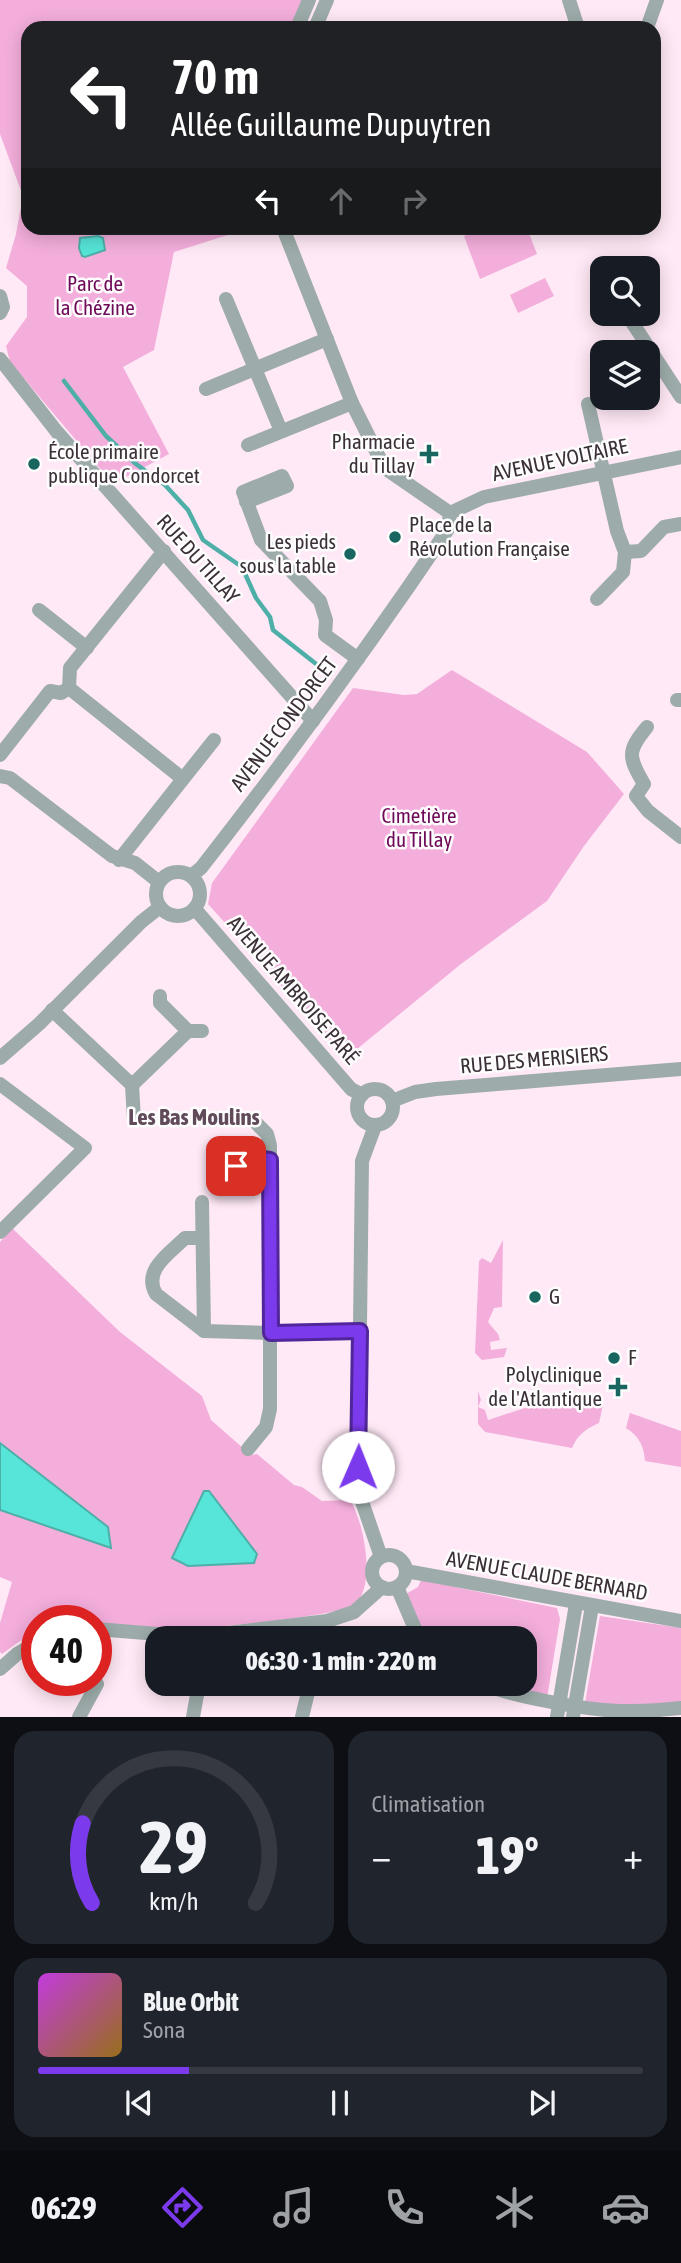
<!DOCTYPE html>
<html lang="fr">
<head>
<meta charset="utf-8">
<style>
  body { margin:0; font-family:"Asap Condensed",sans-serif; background:#20242c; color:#f1f3f6; height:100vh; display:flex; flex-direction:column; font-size:26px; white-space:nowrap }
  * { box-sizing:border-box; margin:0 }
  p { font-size:23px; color:#9ea1a6 }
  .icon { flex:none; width:38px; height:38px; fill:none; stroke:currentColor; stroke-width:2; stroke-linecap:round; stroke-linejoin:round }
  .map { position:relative; height:1717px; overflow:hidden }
  .sheet { display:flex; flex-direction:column; gap:14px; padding:14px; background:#0d0f14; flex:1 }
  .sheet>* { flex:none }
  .top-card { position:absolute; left:21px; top:21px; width:640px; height:214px; border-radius:21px; box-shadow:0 4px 18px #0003; background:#202124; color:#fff; overflow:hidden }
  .tools { position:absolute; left:590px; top:256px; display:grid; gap:14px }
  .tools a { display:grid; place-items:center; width:70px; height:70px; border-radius:14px; background:#171b24; box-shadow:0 4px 18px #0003; font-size:35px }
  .speed { position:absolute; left:21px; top:1605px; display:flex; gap:14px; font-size:35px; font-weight:700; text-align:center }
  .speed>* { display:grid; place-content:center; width:91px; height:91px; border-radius:50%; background:#171b24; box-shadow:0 4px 18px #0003; line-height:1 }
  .speed .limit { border:10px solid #d22; background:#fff; color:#111 }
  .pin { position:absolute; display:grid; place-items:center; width:60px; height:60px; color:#fff; margin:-30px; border-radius:14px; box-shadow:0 4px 10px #0006 }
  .me { position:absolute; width:77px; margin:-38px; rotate:1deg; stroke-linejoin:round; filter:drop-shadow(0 0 5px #0008) }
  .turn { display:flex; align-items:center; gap:24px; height:147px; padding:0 35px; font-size:32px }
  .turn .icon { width:91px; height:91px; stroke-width:2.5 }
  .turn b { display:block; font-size:49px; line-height:60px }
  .lanes { display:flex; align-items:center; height:66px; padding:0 35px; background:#0003; justify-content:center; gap:35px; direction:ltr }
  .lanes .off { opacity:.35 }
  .big { font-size:52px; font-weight:800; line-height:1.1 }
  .sheet .card { flex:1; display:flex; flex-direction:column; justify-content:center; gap:10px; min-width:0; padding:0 24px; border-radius:21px; background:#20242c }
  .sheet .dial { align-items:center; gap:0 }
  .dial svg { height:182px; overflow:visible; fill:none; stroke:#363941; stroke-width:7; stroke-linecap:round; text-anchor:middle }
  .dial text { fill:#f1f3f6; stroke:none }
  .song { display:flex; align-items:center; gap:21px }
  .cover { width:84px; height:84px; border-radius:10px; background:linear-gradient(135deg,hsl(290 70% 55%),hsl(40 70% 35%)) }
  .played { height:7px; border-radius:4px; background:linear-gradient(90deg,#7c3aed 25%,#363941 25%) }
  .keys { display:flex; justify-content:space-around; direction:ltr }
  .heat { display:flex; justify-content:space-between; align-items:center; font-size:38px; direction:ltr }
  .sheet .tiles { flex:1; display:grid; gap:14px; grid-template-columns:1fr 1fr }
  .card:last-child { grid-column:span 2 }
  .trip { position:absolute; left:145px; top:1626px; width:392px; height:70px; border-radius:21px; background:#171b24; box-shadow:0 4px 18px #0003; font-weight:800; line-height:70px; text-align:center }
  .tabs { display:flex; height:112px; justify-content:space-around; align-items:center; background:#090b0e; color:#9ea1a6 }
  .tabs .icon { width:49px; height:49px }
  .tabs .active { color:#7c3aed }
  .tabs b { font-size:32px; color:#f1f3f6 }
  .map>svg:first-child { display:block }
</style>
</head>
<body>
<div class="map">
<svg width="681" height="1717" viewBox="0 0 681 1717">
  <rect width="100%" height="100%" fill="#ffe9f6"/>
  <!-- green -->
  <g fill="#f4aedc">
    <polygon points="0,0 302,0 291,28 28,28 28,228 250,228 174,252 154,350 123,367 169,454 113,484 10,362 6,346 27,317 27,286 6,268 16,234 23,196 0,134"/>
    <polygon points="482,228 527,228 537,254 480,279 464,236"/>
    <polygon points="545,278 554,296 518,313 510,295"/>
    <polygon points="452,670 587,752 624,794 584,846 547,901 461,964 346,1058 208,904 212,883 353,688 404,695 417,694"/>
    <path d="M12 1228 120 1332 202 1396 211 1420 251 1455 257 1454 294 1485 302 1487 322 1501 350 1500C364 1522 377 1587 354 1605 340 1616 196 1630 170 1630 146 1630 121 1624 96 1624V1620H37V1635L20 1641 2 1654 0 1652V1623L12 1582 0 1577V1242Z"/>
    <polygon points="503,1240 502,1307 494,1308 488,1322 498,1334 500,1340 490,1342 491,1350 507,1348 504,1357 482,1360 475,1353 479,1261 482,1258 491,1263"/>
    <path d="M478 1391 481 1400 478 1407 485 1410 488 1420 528 1407H550V1404L603 1405 599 1423C586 1429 577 1435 572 1448L485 1432 478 1424Z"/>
    <path d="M630 1413 681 1431V1467L645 1461C644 1446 639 1436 626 1428Z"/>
    <polygon points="421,1580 557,1608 560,1619 547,1698 490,1684 525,1684 525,1638 423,1638 404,1595 418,1587"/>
    <polygon points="600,1616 681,1628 681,1708 584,1709"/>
  </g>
  <!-- water -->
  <g fill="#56e5d8" stroke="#4eafa8" stroke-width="2">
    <polygon points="98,236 103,238 105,250 85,257 82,256 79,248 80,238"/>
    <polygon points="0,1443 108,1527 111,1548 0,1510"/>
    <polygon points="204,1491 209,1491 257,1554 254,1563 188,1566 172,1558"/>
  </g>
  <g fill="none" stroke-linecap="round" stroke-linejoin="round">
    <!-- stream -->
    <polyline stroke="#4eafa8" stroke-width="4.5" points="64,381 106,436 136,464 165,485 188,510 203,540 242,567 256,598 270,617 273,630 320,667"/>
    <!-- minor -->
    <g stroke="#9dacaa" stroke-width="14">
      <polyline points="569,0 578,28"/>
      <polyline points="297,28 309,0"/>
      <polyline points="315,28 327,0"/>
      <polyline points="647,28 657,0"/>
      <polyline points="283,228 352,403 379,457 389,471 450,513"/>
      <polyline points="0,296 3,307 0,313"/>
      <polyline points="226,299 281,431"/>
      <polyline points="626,313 681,397"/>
      <polyline points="0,359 57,432 313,721"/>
      <polyline points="206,389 327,339"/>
      <polyline points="588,404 617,531 625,552 623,572 597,599"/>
      <polyline points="248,445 352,403"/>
      <polyline points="246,502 287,486 282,476 243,492 261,540 320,601 326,620 325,635 358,659"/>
      <polyline points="450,513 484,497 681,457"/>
      <polyline points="625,552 641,551 664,527 681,524"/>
      <polyline points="39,610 87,648"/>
      <polyline points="69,688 183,779 119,860"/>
      <polyline points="677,700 681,700"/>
      <path d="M647 727C627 751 628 757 644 784L636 796 648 811 681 837"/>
      <polyline points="0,755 50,691 61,693 69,688 70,668 164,551"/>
      <polyline points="0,776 10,778 112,856 135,863 159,882"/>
      <polyline points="183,779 214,740"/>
      <circle cx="178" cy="894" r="22"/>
      <path d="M191 876 201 868C287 758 370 645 448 529L450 513"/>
      <polyline points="195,909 351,1089 362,1095"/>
      <polyline points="52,1010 132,1085 134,1120"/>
      <polyline points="188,1031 202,1031"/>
      <polyline points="0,1058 39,1024 141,922 160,907"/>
      <polyline points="0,1084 85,1148 0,1232"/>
      <polyline points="132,1085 188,1031 160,1003 160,996"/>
      <circle cx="375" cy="1107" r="18"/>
      <polyline points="392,1101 415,1092 436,1089 681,1069"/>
      <polyline points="375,1126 362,1161 358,1490 381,1557"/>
      <polyline points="236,1166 248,1157 269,1160"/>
      <polyline points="202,1202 204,1331 271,1333 360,1331"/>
      <path d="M202 1238H185C170 1253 142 1270 156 1294L204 1331"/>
      <polyline points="248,1449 266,1427 270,1409 270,1145 267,1134 257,1124"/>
      <circle cx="389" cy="1572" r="17"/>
      <polyline points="406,1571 681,1621"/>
      <polyline points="397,1587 419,1638"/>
      <polyline points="96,1629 195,1637 327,1621 354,1612 382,1587"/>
      <polyline points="0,1669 17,1654 37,1642"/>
      <path d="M484 1684C502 1692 522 1696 541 1700 594 1711 627 1714 681 1708"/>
      <polyline points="79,1717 97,1684"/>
      <polyline points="193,1717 199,1684"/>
      <polyline points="302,1717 310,1684"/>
      <polyline points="557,1717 576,1604"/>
      <polyline points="573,1717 592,1606"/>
    </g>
  </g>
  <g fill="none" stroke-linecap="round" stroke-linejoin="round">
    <!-- route casing -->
    <g stroke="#51269a" stroke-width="18">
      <polyline id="route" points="236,1166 248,1157 270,1160 271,1333 360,1331 358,1467"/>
    </g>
    <!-- route -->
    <use href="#route" stroke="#7c3aed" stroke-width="12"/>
  </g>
  <!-- markers -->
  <g fill="#19655f" stroke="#fdfdfd" stroke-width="2.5">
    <path d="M425.5 443.5h7v7h7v7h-7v7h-7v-7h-7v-7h7z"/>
    <circle cx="34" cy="464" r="7"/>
    <circle cx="395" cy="537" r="7"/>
    <circle cx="350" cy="554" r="7"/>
    <circle cx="535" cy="1297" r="7"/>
    <circle cx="614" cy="1358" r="7"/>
    <path d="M614.5 1376.5h7v7h7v7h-7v7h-7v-7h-7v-7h7z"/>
  </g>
  <g text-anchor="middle" stroke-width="5" stroke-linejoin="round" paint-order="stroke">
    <!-- park labels -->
    <g font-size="21" fill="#6f0a59" stroke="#fdfdfd">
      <text x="95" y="291">Parc de<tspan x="95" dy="24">la Chézine</tspan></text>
      <text x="419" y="823">Cimetière<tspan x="419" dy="24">du Tillay</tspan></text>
    </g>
    <!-- poi labels -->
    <g font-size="21" fill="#3b3037" stroke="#fdfdfd" text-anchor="start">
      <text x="415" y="449" text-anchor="end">Pharmacie<tspan x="415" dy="24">du Tillay</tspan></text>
      <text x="48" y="459">École primaire<tspan x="48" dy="24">publique Condorcet</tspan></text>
      <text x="409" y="532">Place de la<tspan x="409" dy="24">Révolution Française</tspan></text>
      <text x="336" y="549" text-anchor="end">Les pieds<tspan x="336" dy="24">sous la table</tspan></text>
      <text x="549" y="1304">G</text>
      <text x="628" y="1365">F</text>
      <text x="602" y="1382" text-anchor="end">Polyclinique<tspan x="602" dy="24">de l'Atlantique</tspan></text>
    </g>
    <!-- street labels -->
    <g font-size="21" fill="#3b3037" stroke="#fdfdfd">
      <text transform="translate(560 460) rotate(-12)" y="7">AVENUE VOLTAIRE</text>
      <text transform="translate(198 559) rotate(48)" y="7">RUE DU TILLAY</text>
      <text transform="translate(284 724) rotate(-53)" y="7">AVENUE CONDORCET</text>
      <text transform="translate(293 990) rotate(49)" y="7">AVENUE AMBROISE PARÉ</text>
      <text transform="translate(534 1060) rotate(-5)" y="7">RUE DES MERISIERS</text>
      <text transform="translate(547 1576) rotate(10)" y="7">AVENUE CLAUDE BERNARD</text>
    </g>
    <!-- neighbourhood labels -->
    <g font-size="23" font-weight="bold" fill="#614a59" stroke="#fdfdfd">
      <text x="194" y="1125">Les Bas Moulins</text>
    </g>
  </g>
</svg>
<div class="tools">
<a><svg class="icon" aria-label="search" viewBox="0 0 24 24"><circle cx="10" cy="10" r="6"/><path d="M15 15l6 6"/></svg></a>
<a><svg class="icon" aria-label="layers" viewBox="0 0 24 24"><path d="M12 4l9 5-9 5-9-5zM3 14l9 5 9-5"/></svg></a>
</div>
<div class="speed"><div class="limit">40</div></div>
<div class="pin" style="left:236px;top:1166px;background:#d93025"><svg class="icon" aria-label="arrive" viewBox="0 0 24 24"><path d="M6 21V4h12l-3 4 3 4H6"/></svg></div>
<svg class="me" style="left:358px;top:1467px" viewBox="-20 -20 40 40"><circle r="19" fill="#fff"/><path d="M0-13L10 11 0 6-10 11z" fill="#7c3aed"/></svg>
<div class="trip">06:30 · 1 min · 220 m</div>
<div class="top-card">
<div class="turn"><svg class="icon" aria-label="left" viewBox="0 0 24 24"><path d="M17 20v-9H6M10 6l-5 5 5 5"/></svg><div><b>70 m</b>Allée Guillaume Dupuytren</div></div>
<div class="lanes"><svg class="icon" aria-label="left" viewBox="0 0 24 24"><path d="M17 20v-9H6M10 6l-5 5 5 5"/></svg><svg class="icon off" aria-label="ahead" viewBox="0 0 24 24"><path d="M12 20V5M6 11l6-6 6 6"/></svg><svg class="icon off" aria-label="right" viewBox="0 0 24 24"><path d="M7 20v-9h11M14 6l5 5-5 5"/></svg></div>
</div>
</div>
<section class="sheet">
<div class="tiles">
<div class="card dial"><svg viewBox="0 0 100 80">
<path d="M14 69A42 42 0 1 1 86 69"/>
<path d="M14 69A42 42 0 0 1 10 34" stroke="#7c3aed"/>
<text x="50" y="56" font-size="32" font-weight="700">29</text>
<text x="50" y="72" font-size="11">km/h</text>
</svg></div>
<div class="card"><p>Climatisation</p>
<div class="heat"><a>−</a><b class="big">19°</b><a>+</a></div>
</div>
<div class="card">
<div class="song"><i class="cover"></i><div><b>Blue Orbit</b><p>Sona</p></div></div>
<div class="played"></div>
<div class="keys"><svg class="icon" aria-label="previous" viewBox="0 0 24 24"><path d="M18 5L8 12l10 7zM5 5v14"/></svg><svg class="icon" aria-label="pause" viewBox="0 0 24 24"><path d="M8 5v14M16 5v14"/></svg><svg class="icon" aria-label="next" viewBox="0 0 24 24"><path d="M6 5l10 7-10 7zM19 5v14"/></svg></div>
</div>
</div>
</section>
<nav class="tabs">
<b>06:29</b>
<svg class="icon active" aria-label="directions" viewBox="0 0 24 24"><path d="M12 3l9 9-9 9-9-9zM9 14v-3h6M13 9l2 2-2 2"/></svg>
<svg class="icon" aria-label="music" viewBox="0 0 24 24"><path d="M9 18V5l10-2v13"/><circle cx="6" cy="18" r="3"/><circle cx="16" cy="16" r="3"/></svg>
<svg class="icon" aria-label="phone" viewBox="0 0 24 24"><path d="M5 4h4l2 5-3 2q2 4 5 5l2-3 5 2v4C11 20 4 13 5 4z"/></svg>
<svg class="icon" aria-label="climate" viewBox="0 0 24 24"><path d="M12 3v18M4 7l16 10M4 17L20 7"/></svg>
<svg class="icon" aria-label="car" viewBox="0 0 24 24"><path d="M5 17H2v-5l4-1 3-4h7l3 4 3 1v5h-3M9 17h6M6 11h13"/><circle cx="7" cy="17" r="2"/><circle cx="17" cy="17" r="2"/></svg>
</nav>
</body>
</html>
